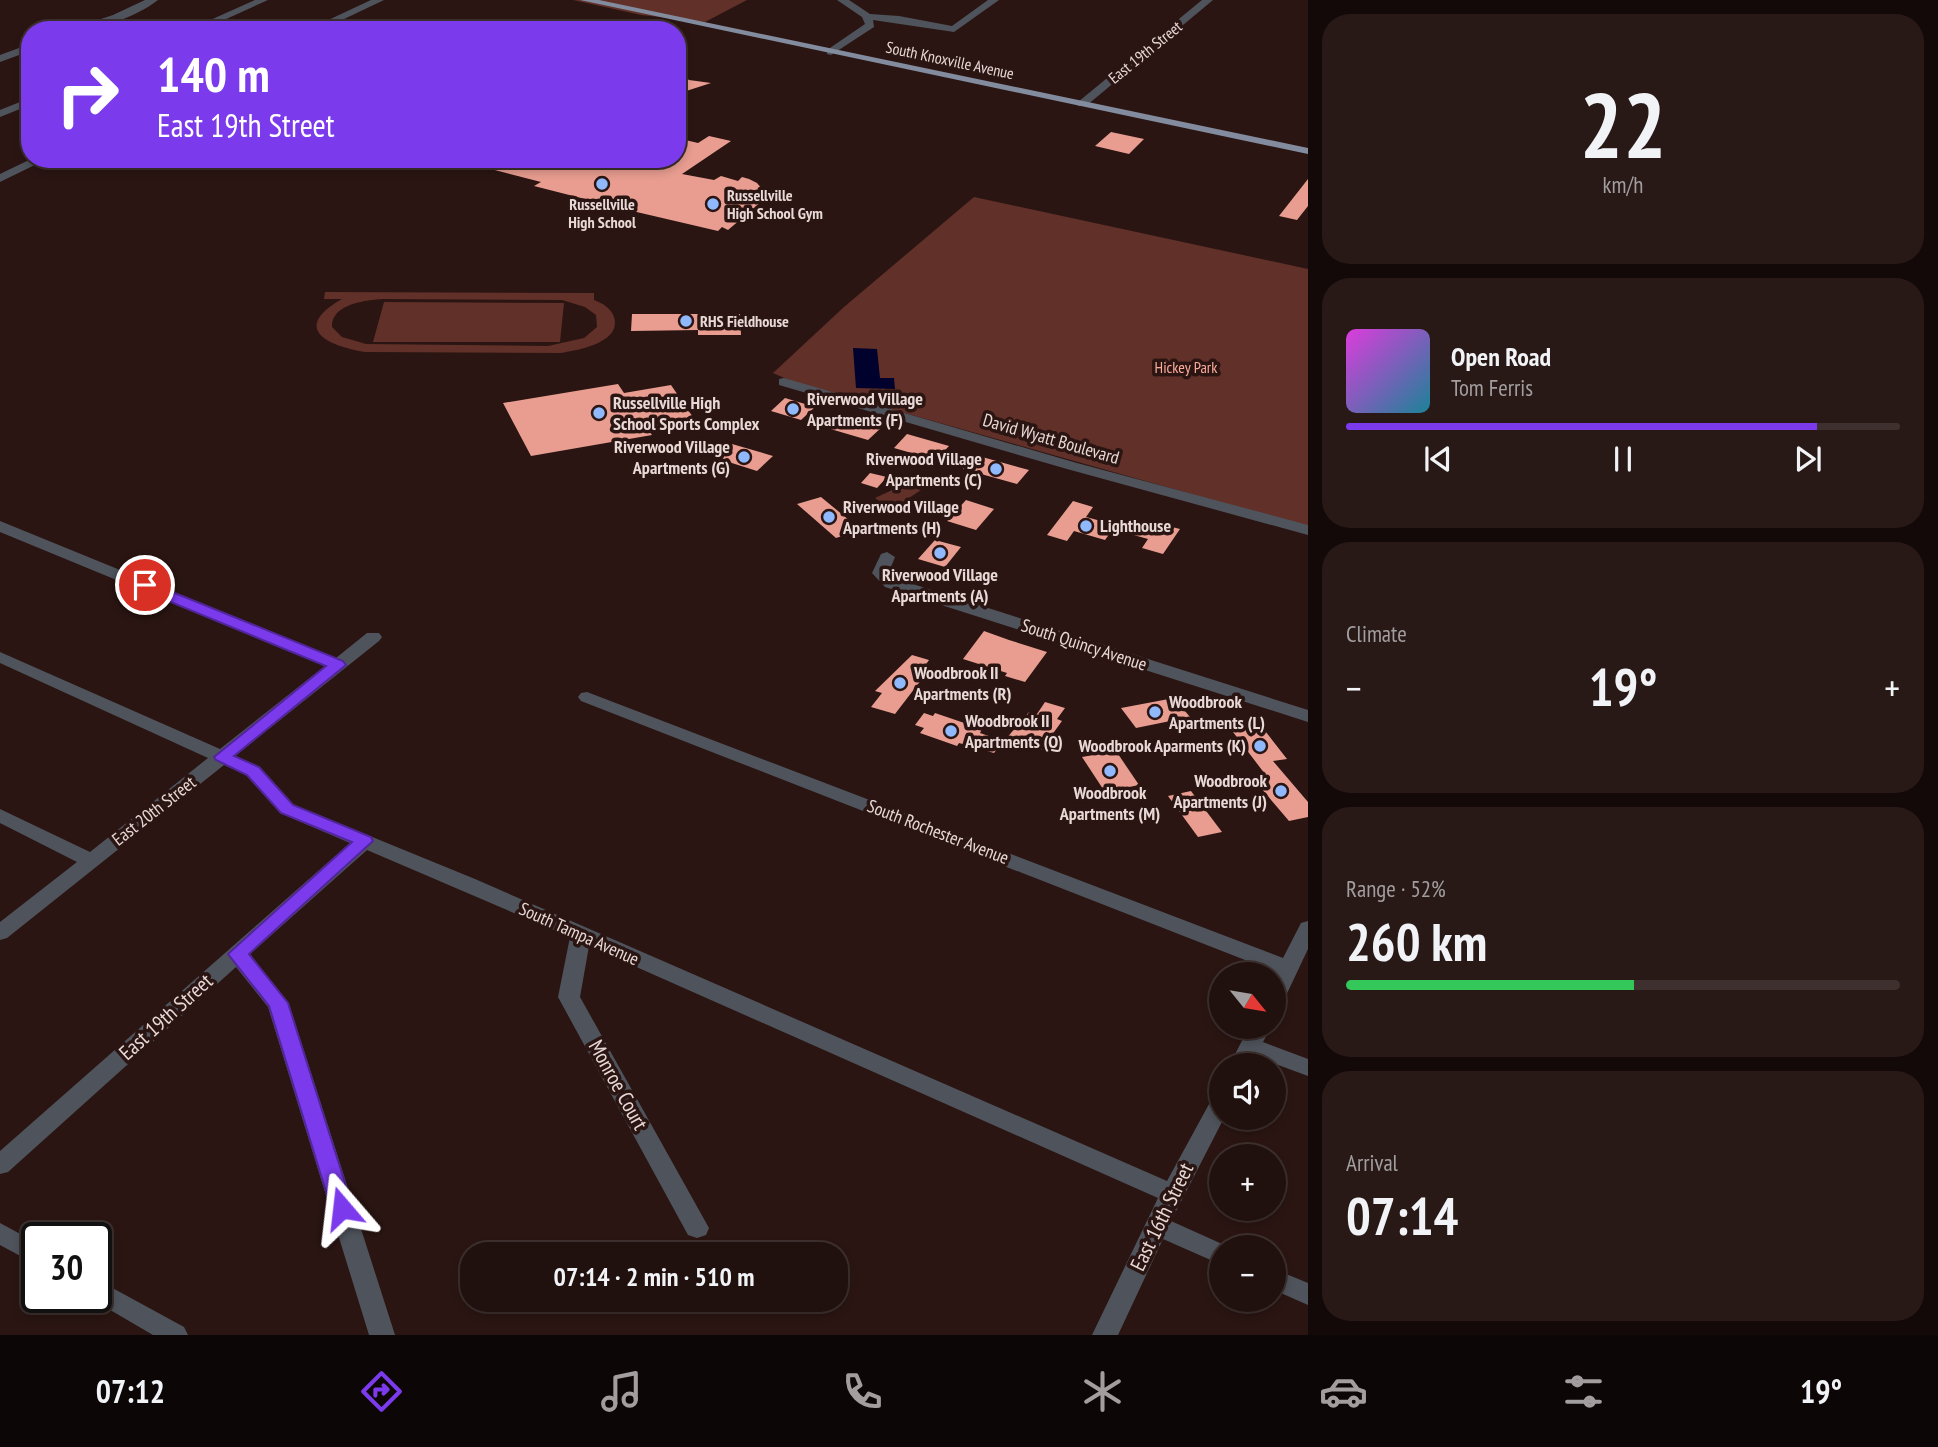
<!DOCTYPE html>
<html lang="en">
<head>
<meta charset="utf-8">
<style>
  body { margin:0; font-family:"PT Sans Narrow",sans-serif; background:#281917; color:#f1f3f6; height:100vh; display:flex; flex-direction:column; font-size:26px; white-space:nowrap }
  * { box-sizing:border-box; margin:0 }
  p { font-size:23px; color:#a29d9e }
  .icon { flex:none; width:38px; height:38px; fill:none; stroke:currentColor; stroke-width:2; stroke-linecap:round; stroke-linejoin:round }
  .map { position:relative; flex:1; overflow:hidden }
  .side { display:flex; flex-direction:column; gap:14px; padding:14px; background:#120908; width:630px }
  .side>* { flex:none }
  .top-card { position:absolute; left:21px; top:21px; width:665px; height:147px; border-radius:28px; box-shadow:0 4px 10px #0003,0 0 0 2px #3d302e; background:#7c3aed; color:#fff; overflow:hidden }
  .needle { width:46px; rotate:120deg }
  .controls { position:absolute; left:1209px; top:962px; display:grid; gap:14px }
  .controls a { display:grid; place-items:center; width:77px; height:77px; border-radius:50%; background:#20100e; box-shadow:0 4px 10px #0003,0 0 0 2px #3d302e; font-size:35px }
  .speed { position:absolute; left:21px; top:1222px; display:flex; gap:14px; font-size:35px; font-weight:700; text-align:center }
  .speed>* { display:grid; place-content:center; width:91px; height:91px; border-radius:50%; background:#20100e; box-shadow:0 4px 10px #0003,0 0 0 2px #3d302e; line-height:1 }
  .speed .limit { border:4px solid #111; border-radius:10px; background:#fff; color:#111 }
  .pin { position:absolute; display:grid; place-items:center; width:60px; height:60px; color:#fff; margin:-30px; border:4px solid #fff; border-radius:50%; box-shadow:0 2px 7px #0007 }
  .me { position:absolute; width:77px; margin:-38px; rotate:343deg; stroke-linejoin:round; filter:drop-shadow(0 0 5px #0008) }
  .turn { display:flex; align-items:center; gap:24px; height:147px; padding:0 21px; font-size:32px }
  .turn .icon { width:91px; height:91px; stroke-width:2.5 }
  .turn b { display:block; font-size:49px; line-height:60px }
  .big { font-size:52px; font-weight:600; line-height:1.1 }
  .side .tile { flex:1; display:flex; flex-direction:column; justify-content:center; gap:10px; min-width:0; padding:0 24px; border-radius:28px; background:#281917 }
  .side .dial { align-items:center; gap:0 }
  .dial b { font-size:91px; line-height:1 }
  .song { display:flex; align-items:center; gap:21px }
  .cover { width:84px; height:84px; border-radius:10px; background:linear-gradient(135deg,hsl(300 70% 55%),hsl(190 70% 35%)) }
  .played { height:7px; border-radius:4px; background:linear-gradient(90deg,#7c3aed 85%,#3d302e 85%) }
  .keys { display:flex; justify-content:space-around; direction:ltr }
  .heat { display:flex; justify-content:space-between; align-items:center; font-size:38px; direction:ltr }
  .charge { height:10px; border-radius:5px; background:linear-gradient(90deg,#34c759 52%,#3d302e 0) }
  .trip { position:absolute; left:460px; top:1242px; width:388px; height:70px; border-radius:28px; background:#20100e; box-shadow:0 4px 10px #0003,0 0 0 2px #3d302e; font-weight:600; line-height:70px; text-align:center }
  .menu { display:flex; height:112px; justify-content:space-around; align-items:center; background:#0d0606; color:#a29d9e }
  .menu .icon { width:49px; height:49px }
  .menu .on { color:#7c3aed }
  .menu b { font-size:32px; color:#f1f3f6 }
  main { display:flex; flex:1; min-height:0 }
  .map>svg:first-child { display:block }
</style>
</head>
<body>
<main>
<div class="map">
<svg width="1308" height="1335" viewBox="0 0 1308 1335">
  <rect width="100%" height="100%" fill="#2a1512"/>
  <!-- green -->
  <g fill="#613028" fill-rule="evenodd">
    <polygon points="573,0 747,0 705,22 641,15"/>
    <polygon points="974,197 1308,269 1308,527 791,381 773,373 844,307"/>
    <path d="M325 292 594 293V300C602 303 611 308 614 317 622 343 577 350 561 353L365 352C326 346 291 328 342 299H324ZM383 299 562 300 585 307 596 315 597 327 584 338 548 346 366 344 342 337 332 327C331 304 366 300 383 299Z"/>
    <polygon points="384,302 564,303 560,342 373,342"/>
    <polygon points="905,484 921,490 891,510 875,498"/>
  </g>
  <!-- water -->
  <polygon fill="#00012c" points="853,348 877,349 880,378 894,378 895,389 856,388"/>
  <!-- building -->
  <g fill="#e89d90">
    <polygon points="677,72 689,80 711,83 677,94"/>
    <polygon points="1111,132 1144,139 1129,154 1095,146"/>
    <polygon points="709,136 731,141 682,174 714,180 721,176 738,181 742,177 749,179 757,183 768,196 728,230 722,227 718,231 628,210 534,186 541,182 468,163 468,159 677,159 677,138 698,143"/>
    <polygon points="1308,179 1308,206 1297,220 1279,216"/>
    <polygon points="632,314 740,314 741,335 698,335 698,330 631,331"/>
    <polygon points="618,384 624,393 671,385 697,423 649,431 652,435 531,456 503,403"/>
    <polygon points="785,398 815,407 801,420 771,411"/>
    <polygon points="841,415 882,427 868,440 827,428"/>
    <polygon points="907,434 949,446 936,460 894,448"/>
    <polygon points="732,444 773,456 757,471 716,458"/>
    <polygon points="975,455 1029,470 1017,484 963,469"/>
    <polygon points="870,473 887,477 877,488 861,483"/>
    <polygon points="821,497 861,530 836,538 797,504"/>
    <polygon points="966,500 994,509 976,530 947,521"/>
    <polygon points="1073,501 1093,507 1086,517 1116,525 1105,540 1074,531 1067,541 1047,535"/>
    <polygon points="1137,523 1156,529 1160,524 1180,529 1163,554 1142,548 1148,539 1130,534"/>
    <polygon points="935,540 961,547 945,567 918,559"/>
    <polygon points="984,631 1009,640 1047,652 1025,682 1005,676 1007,673 963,659"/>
    <polygon points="912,655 929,660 920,673 925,675 895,714 871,707 882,693 875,691"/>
    <polygon points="1174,698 1190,717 1136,728 1121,708"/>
    <polygon points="1045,702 1065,708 1057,719 1062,721 1041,750 1005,740 1029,712 1037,714"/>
    <polygon points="924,713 933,716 935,713 982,729 980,733 1003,741 994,753 959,743 957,746 920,733 924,728 915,725"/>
    <polygon points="1262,727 1287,759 1273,761 1308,802 1308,817 1289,821 1255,781 1268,778 1233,732"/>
    <polygon points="1116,751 1139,785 1105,792 1082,757"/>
    <polygon points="1191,791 1222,832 1198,837 1168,796"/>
  </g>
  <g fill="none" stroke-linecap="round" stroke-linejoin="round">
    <!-- minor -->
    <g fill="#4f545c" fill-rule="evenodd">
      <path d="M145 0H158C135 18 97 30 68 30L113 15Z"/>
      <polygon points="255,0 268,0 202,30 188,30"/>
      <polygon points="371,0 384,0 321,30 307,30"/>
      <polygon points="837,0 849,0 870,14 899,16 952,26 988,0 999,0 954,32 873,20 874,27 831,55 827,54 827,50 865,24 862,17"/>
      <polygon points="1202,0 1213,0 1086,106 1078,106 1078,102"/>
      <polygon points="30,44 30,51 0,62 0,55"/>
      <polygon points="30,98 30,105 0,117 0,110"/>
      <polygon points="31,159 47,159 0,182 0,174"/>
      <polygon points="784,378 1077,463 1308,525 1308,535 1067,469 779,385 779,379"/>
      <polygon points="0,521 336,658 367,633 379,633 382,637 379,641 235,756 260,767 294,805 475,879 1167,1181 1214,1095 1222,1092 1222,1118 1224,1118 1171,1221 1231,1248 1222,1248 1222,1265 1163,1239 1118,1335 1092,1335 1158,1198 589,946 580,997 709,1228 706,1235 697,1238 688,1235 558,997 570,937 367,850 250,954 289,1004 395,1335 369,1335 268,1007 236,967 8,1172 0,1174 0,1151 350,843 280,813 246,775 224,765 7,938 0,940 0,922 77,862 0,823 0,809 90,852 208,758 0,663 0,652 220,749 325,666 0,532"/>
      <polygon points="887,552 895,557 889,572 897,579 1308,710 1308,722 885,587 872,573 881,554"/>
      <polygon points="587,692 1283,958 1301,923 1308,921 1308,949 1282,1004 1274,1006 1276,972 581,701 578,697 581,693"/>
      <polygon points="1249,1027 1271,1027 1263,1042 1308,1059 1308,1076 1256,1057 1251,1066 1229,1066"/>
      <polygon points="0,1223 37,1243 37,1265 0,1245"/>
      <polygon points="1274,1269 1308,1283 1308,1305 1274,1290"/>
      <polygon points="96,1279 184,1327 188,1335 153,1335 88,1297 96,1297"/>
    </g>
    <!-- major -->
    <polygon fill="#828c9e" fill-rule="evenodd" points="580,0 599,0 1308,148 1308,154"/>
  </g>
  <!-- route -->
  <polygon fill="#7c3aed" stroke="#51269a" stroke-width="2" points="145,581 343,661 346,665 234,756 259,767 293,805 371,837 373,841 249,954 288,1003 353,1208 349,1214 342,1216 334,1214 331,1208 269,1006 228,954 352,842 281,813 247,775 216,760 214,757 326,666 139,589 137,585 139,582"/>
  <!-- markers -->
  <g fill="#8fb8fd" stroke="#2a1512" stroke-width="2.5">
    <circle cx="602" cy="184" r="7"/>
    <circle cx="713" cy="204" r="7"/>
    <circle cx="686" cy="321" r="7"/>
    <circle cx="793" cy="409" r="7"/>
    <circle cx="599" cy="413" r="7"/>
    <circle cx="744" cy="457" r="7"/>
    <circle cx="996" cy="469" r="7"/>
    <circle cx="829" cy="517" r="7"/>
    <circle cx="1086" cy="526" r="7"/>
    <circle cx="940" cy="553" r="7"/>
    <circle cx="900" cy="683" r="7"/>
    <circle cx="1155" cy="712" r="7"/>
    <circle cx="951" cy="731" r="7"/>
    <circle cx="1260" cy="746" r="7"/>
    <circle cx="1110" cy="771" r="7"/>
    <circle cx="1281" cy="791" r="7"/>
  </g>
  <g text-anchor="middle" stroke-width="7" stroke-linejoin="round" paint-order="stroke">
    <!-- far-street labels -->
    <g font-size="16" fill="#e8d9d6" stroke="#2a1512">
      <text transform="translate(1145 52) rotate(-39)" y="6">East 19th Street</text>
      <text transform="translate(950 60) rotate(12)" y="6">South Knoxville Avenue</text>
    </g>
    <!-- far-poi labels -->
    <g font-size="16" font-weight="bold" fill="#e8d9d6" stroke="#2a1512" text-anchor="start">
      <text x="727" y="201">Russellville<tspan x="727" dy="18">High School Gym</tspan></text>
      <text x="602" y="210" text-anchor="middle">Russellville<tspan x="602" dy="18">High School</tspan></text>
      <text x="700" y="327">RHS Fieldhouse</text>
    </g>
    <!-- far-park labels -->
    <g font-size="16" fill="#fbab9c" stroke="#2a1512">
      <text x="1186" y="373">Hickey Park</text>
    </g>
    <!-- poi labels -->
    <g font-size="18" font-weight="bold" fill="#e8d9d6" stroke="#2a1512" text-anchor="start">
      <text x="807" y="405">Riverwood Village<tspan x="807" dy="21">Apartments (F)</tspan></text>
      <text x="613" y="409">Russellville High<tspan x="613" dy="21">School Sports Complex</tspan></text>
      <text x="730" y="453" text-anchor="end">Riverwood Village<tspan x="730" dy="21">Apartments (G)</tspan></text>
      <text x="982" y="465" text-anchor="end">Riverwood Village<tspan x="982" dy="21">Apartments (C)</tspan></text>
      <text x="843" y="513">Riverwood Village<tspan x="843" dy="21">Apartments (H)</tspan></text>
      <text x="1100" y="532">Lighthouse</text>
      <text x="940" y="581" text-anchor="middle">Riverwood Village<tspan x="940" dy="21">Apartments (A)</tspan></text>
      <text x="914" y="679">Woodbrook II<tspan x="914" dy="21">Apartments (R)</tspan></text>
      <text x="1169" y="708">Woodbrook<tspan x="1169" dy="21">Apartments (L)</tspan></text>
      <text x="965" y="727">Woodbrook II<tspan x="965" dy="21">Apartments (Q)</tspan></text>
      <text x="1246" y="752" text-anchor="end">Woodbrook Aparments (K)</text>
      <text x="1267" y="787" text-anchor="end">Woodbrook<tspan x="1267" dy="21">Apartments (J)</tspan></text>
      <text x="1110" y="799" text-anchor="middle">Woodbrook<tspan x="1110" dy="21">Apartments (M)</tspan></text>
    </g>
    <!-- street labels -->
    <g font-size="18" fill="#e8d9d6" stroke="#2a1512">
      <text transform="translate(1051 439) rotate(16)" y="6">David Wyatt Boulevard</text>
      <text transform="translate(1084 645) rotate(18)" y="6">South Quincy Avenue</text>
      <text transform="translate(154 811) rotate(-38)" y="6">East 20th Street</text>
      <text transform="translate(938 832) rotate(21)" y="6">South Rochester Avenue</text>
      <text transform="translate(579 934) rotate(24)" y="6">South Tampa Avenue</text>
    </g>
    <!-- near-street labels -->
    <g font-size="21" fill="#e8d9d6" stroke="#2a1512">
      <text transform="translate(166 1017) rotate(-42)" y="7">East 19th Street</text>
      <text transform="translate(618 1085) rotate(61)" y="7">Monroe Court</text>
      <text transform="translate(1162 1217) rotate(-64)" y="7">East 16th Street</text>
    </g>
  </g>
</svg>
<div class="controls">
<a><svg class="needle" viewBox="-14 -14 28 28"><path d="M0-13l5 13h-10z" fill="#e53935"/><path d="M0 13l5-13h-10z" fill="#a29d9e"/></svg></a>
<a><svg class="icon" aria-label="sound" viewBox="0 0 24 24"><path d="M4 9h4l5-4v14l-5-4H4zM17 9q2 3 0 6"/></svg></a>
<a>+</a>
<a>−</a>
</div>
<div class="speed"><div class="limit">30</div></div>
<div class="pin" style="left:145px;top:585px;background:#d93025"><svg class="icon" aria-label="arrive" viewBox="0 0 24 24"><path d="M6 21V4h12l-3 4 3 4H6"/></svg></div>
<svg class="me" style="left:342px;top:1208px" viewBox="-20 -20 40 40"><path d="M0-17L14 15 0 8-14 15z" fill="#7c3aed" stroke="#fff" stroke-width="4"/></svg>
<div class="trip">07:14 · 2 min · 510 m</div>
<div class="top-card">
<div class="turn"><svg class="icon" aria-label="right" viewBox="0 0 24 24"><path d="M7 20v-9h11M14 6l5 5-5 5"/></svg><div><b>140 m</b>East 19th Street</div></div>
</div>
</div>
<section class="side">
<div class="tile dial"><b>22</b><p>km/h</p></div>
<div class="tile">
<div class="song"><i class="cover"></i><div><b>Open Road</b><p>Tom Ferris</p></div></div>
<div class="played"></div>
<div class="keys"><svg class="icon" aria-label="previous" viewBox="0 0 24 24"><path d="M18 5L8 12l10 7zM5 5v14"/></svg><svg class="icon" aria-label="pause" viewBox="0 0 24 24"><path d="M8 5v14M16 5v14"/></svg><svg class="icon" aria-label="next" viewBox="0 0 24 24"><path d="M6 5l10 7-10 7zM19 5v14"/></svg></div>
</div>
<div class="tile"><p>Climate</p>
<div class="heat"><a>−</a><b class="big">19°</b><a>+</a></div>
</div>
<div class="tile"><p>Range · 52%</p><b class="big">260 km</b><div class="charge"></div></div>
<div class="tile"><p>Arrival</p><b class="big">07:14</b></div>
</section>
</main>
<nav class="menu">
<b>07:12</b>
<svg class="icon on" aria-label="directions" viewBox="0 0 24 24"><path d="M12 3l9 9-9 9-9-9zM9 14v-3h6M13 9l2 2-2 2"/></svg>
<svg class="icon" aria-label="music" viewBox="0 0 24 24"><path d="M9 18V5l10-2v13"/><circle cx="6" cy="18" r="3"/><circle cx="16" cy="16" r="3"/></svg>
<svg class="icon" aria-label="phone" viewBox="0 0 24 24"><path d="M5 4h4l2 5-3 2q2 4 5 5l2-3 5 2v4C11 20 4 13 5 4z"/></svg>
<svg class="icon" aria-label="climate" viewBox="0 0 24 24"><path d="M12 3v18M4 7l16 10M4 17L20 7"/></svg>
<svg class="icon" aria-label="car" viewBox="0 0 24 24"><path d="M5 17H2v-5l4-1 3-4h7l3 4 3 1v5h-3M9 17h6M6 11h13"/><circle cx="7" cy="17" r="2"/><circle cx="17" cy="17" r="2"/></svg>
<svg class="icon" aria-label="filters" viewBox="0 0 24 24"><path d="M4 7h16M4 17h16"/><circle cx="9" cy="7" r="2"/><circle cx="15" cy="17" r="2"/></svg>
<b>19°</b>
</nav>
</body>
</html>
